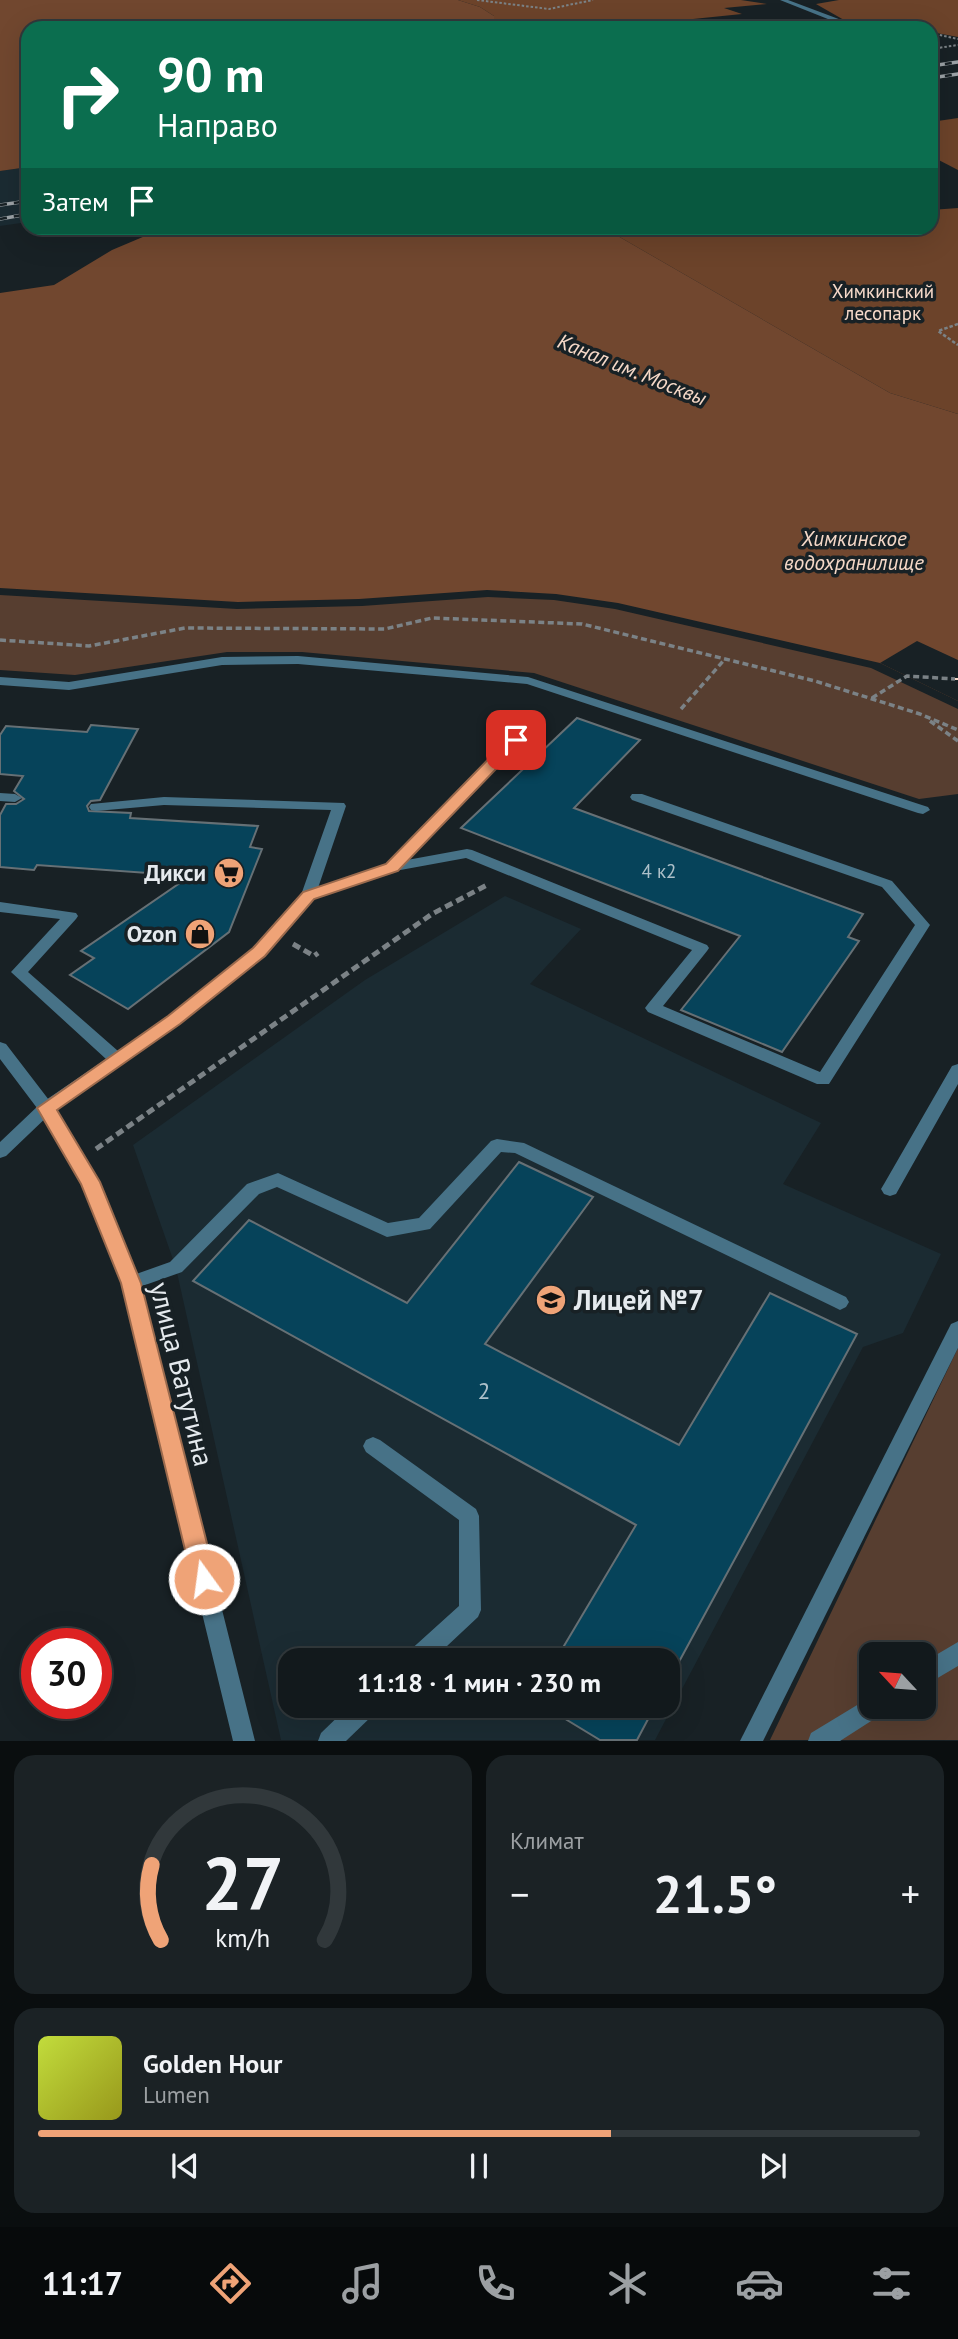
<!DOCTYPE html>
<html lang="ru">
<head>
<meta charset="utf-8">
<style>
  body { margin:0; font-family:"PT Sans",sans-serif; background:#1b2225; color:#f1f3f6; height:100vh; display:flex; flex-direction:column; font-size:26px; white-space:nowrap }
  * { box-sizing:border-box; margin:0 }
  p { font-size:23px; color:#9ca0a3 }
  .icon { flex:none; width:38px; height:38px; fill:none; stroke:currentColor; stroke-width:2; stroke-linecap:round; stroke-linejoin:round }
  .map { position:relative; height:1741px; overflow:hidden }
  .panel { display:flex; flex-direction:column; gap:14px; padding:14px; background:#0a0e0f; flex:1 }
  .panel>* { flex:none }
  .top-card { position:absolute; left:21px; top:21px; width:917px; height:214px; border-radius:21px; box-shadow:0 7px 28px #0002,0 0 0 2px #31383b; background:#0b6e4f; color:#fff; overflow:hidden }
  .needle { width:46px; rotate:296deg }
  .controls { position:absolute; left:859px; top:1642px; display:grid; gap:14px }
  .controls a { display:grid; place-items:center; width:77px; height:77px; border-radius:14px; background:#12191c; box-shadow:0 7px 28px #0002,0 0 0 2px #31383b; font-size:35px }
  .speed { position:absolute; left:21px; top:1628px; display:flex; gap:14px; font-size:35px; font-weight:700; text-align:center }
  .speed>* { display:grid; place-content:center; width:91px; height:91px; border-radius:50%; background:#12191c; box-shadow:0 7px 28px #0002,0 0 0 2px #31383b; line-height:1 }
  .speed .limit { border:10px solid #d22; background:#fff; color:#111 }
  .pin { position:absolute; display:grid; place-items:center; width:60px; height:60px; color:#fff; margin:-30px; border-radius:14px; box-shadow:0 4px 10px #0006 }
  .me { position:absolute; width:77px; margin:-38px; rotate:346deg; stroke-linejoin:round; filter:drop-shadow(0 0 5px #0008) }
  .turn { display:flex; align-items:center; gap:24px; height:147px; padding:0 21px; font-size:32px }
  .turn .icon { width:91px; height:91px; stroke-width:2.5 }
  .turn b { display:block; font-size:49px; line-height:60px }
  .then { display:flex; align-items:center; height:66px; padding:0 21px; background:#0003; gap:14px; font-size:26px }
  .big { font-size:52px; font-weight:700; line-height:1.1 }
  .panel .card { flex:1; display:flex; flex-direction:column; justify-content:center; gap:10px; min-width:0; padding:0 24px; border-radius:21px; background:#1b2225 }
  .panel .dial { align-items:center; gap:0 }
  .dial svg { height:182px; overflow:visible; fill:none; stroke:#31383b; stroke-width:7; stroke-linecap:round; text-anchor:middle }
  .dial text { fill:#f1f3f6; stroke:none }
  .song { display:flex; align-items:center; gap:21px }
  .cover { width:84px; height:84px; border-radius:10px; background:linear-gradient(135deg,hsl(70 70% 55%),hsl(60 70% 35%)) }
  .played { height:7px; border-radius:4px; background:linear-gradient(90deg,#efa377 65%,#31383b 65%) }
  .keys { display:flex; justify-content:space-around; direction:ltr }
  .heat { display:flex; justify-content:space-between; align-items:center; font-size:38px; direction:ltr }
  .panel .tiles { flex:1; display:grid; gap:14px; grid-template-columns:1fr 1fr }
  .card:last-child { grid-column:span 2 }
  .trip { position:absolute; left:278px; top:1648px; width:402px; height:70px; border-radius:21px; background:#12191c; box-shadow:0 7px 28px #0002,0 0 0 2px #31383b; font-weight:700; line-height:70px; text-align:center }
  .tabs { display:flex; height:112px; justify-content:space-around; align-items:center; background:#070a0b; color:#9ca0a3 }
  .tabs .icon { width:49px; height:49px }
  .tabs .on { color:#efa377 }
  .tabs b { font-size:32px; color:#f1f3f6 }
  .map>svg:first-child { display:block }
</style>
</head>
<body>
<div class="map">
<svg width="958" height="1741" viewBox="0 0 958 1741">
  <rect width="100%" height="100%" fill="#182125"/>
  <!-- built -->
  <g fill="#1b2b32" fill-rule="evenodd">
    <polygon points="28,167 28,222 0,226 0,171"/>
    <path d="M505 896 581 929 530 984 821 1123 783 1184 941 1254 903 1333 863 1347 655 1740H281L176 1268 133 1145 365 980ZM290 1661H668V1706H290Z"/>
  </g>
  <!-- green -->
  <g fill="#573e30" fill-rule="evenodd">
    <polygon points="0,595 237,609 362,606 488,597 554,600 615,609 871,668 958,709 958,794 919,799 534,673 302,652 227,652 75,675 0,670"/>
    <path d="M958 1348V1740H770ZM872 1654H924V1706H872Z"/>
  </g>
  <!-- forest -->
  <g fill="#6c432a">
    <polygon points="458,0 741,0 767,4 724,8 742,14 693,19 666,28 494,28 494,16 480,7"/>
    <polygon points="839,0 958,0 958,37 931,32 931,28 851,24 816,4"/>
    <polygon points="958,118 958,170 931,156 931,122"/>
    <polygon points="958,208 958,414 890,393 604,228 931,228 931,210"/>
  </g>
  <!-- water -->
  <g fill="#71472f">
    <polygon points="0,0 458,0 480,7 494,16 494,28 28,28 28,167 0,171"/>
    <polygon points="164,228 604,228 890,393 958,414 958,701 880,663 618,603 556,594 487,590 359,599 238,602 0,588 0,293 54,285 112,250"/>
  </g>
  <!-- pier -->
  <polygon fill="#182125" points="917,641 958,660 958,701 880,663"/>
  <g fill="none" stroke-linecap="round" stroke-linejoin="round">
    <!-- ferry -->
    <polyline stroke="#f6d9c8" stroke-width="2" stroke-dasharray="3.5 2.5" stroke-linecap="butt" points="955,679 958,679"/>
  </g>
  <!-- building -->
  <g fill="#06435a" stroke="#667075" stroke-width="2">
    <polygon points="577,718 640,740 574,808 863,914 848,937 859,941 782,1052 681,1010 740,936 461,828"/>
    <polygon points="91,725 138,729 100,800 91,801 87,806 89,811 131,813 130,818 258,826 250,847 262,849 229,932 128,1009 70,975 94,958 81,951 190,876 37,865 34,870 0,867 0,815 6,804 16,804 24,799 14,791 23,776 0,774 0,735 6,726 87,732"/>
    <polygon points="519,1162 593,1197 485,1344 679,1445 770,1293 857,1334 668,1682 668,1661 555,1661 636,1525 193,1281 249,1220 407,1303"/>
    <polygon points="544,1706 655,1706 637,1740 600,1740"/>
  </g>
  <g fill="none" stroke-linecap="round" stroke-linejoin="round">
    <!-- path-far3 -->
    <g stroke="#7b8286" stroke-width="2" stroke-dasharray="2.5 2" stroke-linecap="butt">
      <polyline points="477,0 549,9 593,0"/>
      <polyline points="931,33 958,39"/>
      <polyline points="931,49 958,45"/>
    </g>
    <!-- path-far2 -->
    <polyline stroke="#7b8286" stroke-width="2.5" stroke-dasharray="3.5 2" stroke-linecap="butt" points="958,324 938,331 958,345"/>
    <!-- path-far1 -->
    <g stroke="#7b8286" stroke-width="3.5" stroke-dasharray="6 3.5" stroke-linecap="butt">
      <polyline points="0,640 89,646 185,628 385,629 432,618 582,624 815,681 920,714 958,730"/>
      <polyline points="872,698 907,676 955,679"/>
      <polyline points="681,709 725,659"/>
      <polyline points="930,721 958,741"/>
    </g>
    <!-- path -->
    <g stroke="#7b8286" stroke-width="5" stroke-dasharray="8 4.5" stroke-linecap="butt">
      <polyline points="293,944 314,956 318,953"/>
      <polyline points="96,1149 432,914 489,884"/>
    </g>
    <!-- service -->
    <g fill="#477287" fill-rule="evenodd">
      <polygon points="298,656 528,677 928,807 930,810 923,814 918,813 527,684 298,664 222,665 69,690 0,685 0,677 69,682 222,657"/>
      <polygon points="516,736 520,737 522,740 520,743 407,860 467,849 472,850 707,945 709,948 707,951 663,1006 820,1072 915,925 882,887 632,800 630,797 632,794 642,794 892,881 930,925 829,1084 817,1084 648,1012 645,1008 648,1004 692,950 466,858 395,871 313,899 264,955 179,1024 52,1112 6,1156 0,1158 0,1142 40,1104 106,1059 11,972 60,919 0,912 0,902 76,913 78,916 76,919 28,972 118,1051 169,1016 254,949 301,895 331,810 164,805 96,811 91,810 89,807 91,804 164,797 344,803 346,806 318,888 387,864 512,737"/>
      <polygon points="0,793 15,794 22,798 15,802 0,801"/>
      <polygon points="958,1064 958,1084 896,1194 890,1196 884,1194 881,1189 884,1184 952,1066"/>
      <polygon points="497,1139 524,1143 846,1297 849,1302 846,1307 840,1310 834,1307 515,1153 501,1152 430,1229 387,1237 277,1187 259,1194 182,1272 131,1290 125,1288 122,1283 125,1278 170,1262 247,1184 278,1173 388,1223 419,1218 491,1141"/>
      <polygon points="958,1321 958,1348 763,1741 740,1741 951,1324"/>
      <polygon points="373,1437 380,1440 476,1509 479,1516 481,1610 478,1617 431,1661 404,1661 407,1653 459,1606 459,1520 366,1452 363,1446 366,1440"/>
      <polygon points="958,1642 958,1666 924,1686 924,1662"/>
      <polygon points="872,1696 872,1706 885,1706 882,1714 840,1741 808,1741 811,1733"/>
      <polygon points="349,1706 377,1706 374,1714 346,1741 318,1741 321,1733"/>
    </g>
    <!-- minor -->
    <polygon fill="#477287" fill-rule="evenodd" points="0,1042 6,1044 52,1104 96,1178 140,1283 255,1741 233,1741 122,1283 82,1184 40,1112 0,1059"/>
    <!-- tertiary -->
    <polygon fill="#477287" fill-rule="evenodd" points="780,0 788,0 852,24 877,28 848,27"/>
    <!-- rail casing -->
    <g stroke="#9ca2a6" stroke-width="3.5">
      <g id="rail">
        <polyline points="931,66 958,62"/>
        <polyline points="931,78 958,74"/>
        <polyline points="0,205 28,201"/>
        <polyline points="0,219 28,214"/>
      </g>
    </g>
    <!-- rail -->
    <use href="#rail" stroke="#182125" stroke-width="2.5" stroke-dasharray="7" stroke-linecap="butt"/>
  </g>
  <!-- route -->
  <polygon fill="#efa377" stroke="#9b6a4d" stroke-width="2" points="516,736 523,740 521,743 398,871 314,899 265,956 180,1024 57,1110 100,1182 141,1283 216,1579 213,1587 204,1590 196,1587 192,1579 121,1283 81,1184 37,1108 168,1016 253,948 303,892 386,864 510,737"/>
  <!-- icons -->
  <defs>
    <g id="supermarket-disc" transform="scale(1.575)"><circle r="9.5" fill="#efa377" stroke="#182125"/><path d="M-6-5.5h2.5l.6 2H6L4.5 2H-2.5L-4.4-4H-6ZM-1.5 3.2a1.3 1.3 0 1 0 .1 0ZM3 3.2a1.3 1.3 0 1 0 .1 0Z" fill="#111"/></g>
    <g id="shop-disc" transform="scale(1.575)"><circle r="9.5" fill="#efa377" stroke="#182125"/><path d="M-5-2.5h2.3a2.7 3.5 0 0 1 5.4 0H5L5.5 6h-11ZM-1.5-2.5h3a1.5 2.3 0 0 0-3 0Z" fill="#111"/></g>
    <g id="school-disc" transform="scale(1.575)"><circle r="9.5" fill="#efa377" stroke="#182125"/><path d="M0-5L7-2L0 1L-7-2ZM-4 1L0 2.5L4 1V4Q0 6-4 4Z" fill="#111"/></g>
  </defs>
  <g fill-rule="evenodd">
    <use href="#supermarket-disc" x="229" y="873"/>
    <use href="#shop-disc" x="200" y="934"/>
    <use href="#school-disc" x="551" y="1300"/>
  </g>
  <g text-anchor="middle" stroke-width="7" stroke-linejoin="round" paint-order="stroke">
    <!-- far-park labels -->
    <g font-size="19" fill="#f7daca" stroke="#182125">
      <text x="883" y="298">Химкинский<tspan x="883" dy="22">лесопарк</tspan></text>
    </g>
    <!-- number labels -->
    <g font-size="19" fill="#adc0c9">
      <text x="659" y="878">4 к2</text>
    </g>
    <!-- far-water labels -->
    <g font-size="21" font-style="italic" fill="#f6d9c8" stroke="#182125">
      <text transform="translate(632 370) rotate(22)" y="7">Канал им. Москвы</text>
      <text x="854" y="546">Химкинское<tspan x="854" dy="24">водохранилище</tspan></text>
    </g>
    <!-- poi labels -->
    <g font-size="23" font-weight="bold" fill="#e5eaee" stroke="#182125" text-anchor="end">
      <text x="206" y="881">Дикси</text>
      <text x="177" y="942">Ozon</text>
    </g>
    <!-- near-number labels -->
    <g font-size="23" fill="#adc0c9">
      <text x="484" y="1399">2</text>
    </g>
    <!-- near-poi labels -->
    <g font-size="28" font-weight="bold" fill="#e5eaee" stroke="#182125" text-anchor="start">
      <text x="574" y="1310">Лицей №7</text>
    </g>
    <!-- near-street labels -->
    <g font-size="28" fill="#e5eaee" stroke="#182125">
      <text transform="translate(182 1374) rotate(76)" y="10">улица Ватутина</text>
    </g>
  </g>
</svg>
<div class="controls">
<a><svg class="needle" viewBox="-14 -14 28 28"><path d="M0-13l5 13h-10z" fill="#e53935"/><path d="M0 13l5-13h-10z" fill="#9ca0a3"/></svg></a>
</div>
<div class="speed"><div class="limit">30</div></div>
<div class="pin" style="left:516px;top:740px;background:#d93025"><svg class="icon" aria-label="arrive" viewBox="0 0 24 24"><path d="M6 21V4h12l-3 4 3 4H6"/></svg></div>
<svg class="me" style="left:204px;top:1579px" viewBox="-20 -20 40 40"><circle r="17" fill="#efa377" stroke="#fff" stroke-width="3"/><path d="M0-11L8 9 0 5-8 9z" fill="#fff"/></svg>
<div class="trip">11:18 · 1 мин · 230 m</div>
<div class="top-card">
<div class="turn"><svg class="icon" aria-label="right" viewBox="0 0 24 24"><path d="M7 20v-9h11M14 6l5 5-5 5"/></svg><div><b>90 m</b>Направо</div></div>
<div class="then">Затем<svg class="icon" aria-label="arrive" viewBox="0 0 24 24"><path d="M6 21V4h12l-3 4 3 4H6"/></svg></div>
</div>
</div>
<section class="panel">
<div class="tiles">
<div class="card dial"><svg viewBox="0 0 100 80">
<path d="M14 69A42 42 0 1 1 86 69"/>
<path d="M14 69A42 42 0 0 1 10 36" stroke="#efa377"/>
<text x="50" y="56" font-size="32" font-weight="700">27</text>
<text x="50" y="72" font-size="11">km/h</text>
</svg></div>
<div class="card"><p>Климат</p>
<div class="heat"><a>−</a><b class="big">21.5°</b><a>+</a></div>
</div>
<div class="card">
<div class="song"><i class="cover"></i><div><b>Golden Hour</b><p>Lumen</p></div></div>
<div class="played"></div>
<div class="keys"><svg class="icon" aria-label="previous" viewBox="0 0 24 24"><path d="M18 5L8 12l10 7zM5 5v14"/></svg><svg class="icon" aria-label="pause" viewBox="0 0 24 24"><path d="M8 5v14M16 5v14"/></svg><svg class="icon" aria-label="next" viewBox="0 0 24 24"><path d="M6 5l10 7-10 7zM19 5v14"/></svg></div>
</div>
</div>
</section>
<nav class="tabs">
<b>11:17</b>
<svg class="icon on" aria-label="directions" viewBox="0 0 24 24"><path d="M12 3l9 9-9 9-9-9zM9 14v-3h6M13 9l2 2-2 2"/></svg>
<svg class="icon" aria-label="music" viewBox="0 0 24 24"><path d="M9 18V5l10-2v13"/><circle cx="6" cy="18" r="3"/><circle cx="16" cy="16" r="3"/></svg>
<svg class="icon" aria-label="phone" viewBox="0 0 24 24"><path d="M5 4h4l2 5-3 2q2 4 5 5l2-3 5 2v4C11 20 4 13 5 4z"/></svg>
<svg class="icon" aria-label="climate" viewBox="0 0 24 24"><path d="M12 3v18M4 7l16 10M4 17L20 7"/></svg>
<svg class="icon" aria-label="car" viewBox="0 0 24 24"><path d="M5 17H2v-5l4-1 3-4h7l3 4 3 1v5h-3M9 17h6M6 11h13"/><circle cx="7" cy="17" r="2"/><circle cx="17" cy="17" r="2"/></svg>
<svg class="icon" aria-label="filters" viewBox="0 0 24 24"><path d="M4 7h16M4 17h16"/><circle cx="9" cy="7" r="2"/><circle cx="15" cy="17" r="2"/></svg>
</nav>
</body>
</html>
